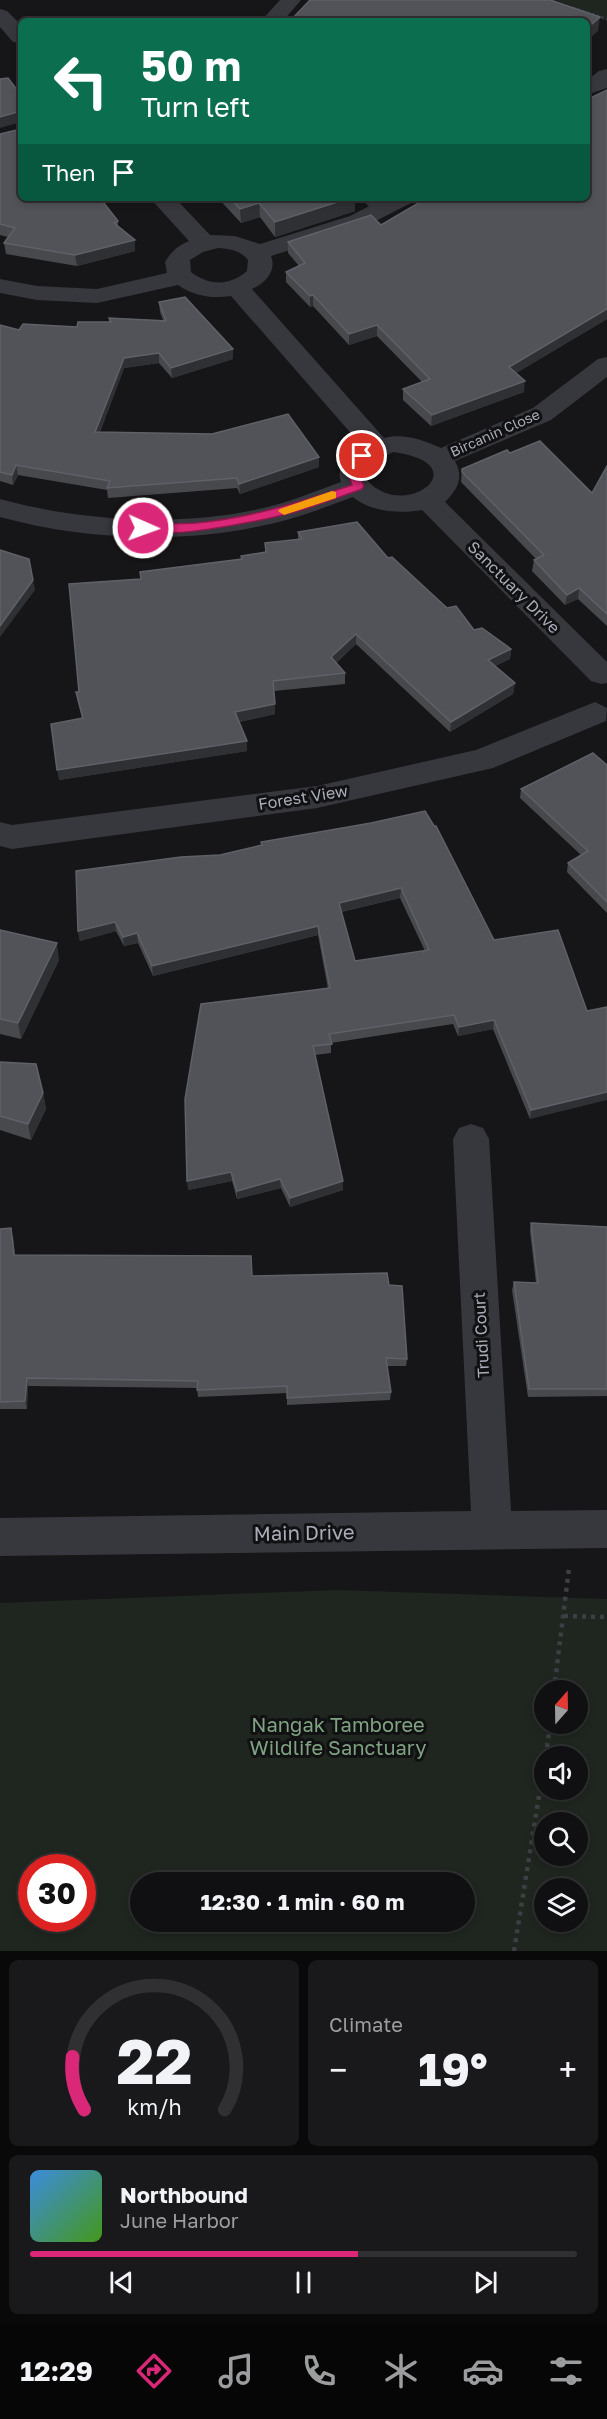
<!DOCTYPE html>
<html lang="en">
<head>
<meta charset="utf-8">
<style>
  body { margin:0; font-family:"Golos Text",sans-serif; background:#19191b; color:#f1f3f6; height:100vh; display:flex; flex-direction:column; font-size:22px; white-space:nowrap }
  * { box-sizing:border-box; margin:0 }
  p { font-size:20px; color:#9c9d9f }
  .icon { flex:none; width:33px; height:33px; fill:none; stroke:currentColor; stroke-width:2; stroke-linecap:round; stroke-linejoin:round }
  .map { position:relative; height:1951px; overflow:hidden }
  .details { display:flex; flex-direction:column; gap:9px; padding:9px; background:#09090a; flex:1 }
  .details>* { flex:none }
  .banner { position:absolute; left:18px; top:18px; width:572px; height:183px; border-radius:9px; box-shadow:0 3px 9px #0003,0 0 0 2px #303032; background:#0b6e4f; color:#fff; overflow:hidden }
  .needle { width:39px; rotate:20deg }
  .buttons { position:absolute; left:534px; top:1680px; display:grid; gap:12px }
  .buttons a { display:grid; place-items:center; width:54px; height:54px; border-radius:50%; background:#101012; box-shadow:0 3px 9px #0003,0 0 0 2px #303032; font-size:30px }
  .speed { position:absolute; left:18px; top:1854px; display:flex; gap:12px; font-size:30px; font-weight:700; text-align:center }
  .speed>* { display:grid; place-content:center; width:78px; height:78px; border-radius:50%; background:#101012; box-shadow:0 3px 9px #0003,0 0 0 2px #303032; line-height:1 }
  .speed .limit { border:9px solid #d22; background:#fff; color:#111 }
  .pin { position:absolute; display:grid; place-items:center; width:51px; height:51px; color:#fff; margin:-26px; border:3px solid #fff; border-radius:50%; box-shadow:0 2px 6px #0007 }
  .me { position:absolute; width:66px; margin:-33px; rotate:92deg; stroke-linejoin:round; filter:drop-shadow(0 0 4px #0008) }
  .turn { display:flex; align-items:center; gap:21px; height:126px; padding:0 24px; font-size:27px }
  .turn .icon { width:78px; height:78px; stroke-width:2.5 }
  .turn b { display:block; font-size:42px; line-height:51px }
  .then { display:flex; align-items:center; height:57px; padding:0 24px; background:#0003; gap:12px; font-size:22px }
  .big { font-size:45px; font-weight:700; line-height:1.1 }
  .details .widget { flex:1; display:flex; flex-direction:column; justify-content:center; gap:9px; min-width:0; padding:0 21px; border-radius:9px; background:#19191b }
  .details .dial { align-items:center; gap:0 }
  .dial svg { height:156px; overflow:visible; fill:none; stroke:#303032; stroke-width:7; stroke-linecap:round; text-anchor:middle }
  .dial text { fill:#f1f3f6; stroke:none }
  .song { display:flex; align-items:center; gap:18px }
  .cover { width:72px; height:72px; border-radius:9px; background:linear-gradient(135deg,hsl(210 70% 55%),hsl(100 70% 35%)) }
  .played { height:6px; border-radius:3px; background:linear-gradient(90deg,#db2777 60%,#303032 60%) }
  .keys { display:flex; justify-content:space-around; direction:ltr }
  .heat { display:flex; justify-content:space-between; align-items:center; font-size:33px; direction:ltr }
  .details .tiles { flex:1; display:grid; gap:9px; grid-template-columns:1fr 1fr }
  .widget:last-child { grid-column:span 2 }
  .trip { position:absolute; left:130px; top:1872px; width:345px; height:60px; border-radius:30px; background:#101012; box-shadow:0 3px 9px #0003,0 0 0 2px #303032; font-weight:700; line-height:60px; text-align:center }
  .dock { display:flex; height:96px; justify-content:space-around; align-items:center; background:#060607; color:#9c9d9f }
  .dock .icon { width:42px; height:42px }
  .dock .selected { color:#db2777 }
  .dock b { font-size:27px; color:#f1f3f6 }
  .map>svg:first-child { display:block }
</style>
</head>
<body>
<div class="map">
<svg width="607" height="1951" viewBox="0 0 607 1951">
  <rect width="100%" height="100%" fill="#161618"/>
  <!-- green -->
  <g fill="#1e261f" fill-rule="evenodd">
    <polygon points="545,0 607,0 607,21"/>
    <path d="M337 1590 607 1599V1951H0V1603ZM544 1690H578V1724H544ZM544 1756H578V1790H544ZM544 1822H578V1856H544ZM32 1868H82V1918H32ZM141 1882H465V1922H141ZM544 1888H578V1922H544Z"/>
  </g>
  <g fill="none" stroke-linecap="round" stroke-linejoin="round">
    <!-- path-far1 -->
    <polyline stroke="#3d3f44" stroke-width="3" stroke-dasharray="2 3" stroke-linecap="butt" points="573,8 607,19"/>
    <!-- path -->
    <g stroke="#3d3f44" stroke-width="4.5" stroke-dasharray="4 5" stroke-linecap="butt">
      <polyline points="564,1616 607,1617"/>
      <polyline points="554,1690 569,1568"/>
      <polyline points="546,1756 550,1724"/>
      <polyline points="514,1951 544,1765"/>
    </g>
    <!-- lane -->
    <polygon fill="#37383d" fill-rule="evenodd" points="360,198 373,198 385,210 379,214 375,212"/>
    <!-- street -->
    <g fill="#37383d" fill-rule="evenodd">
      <polygon points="280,0 301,0 283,21 261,21"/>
      <polygon points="0,9 7,11 21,25 21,43 13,42 0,27"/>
      <polygon points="607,69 607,88 586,95 586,81 599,71"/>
      <path d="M150 198H175L210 235 235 236 260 244 350 216 385 198H415L411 203 366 226 271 256C277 271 265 283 252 289L384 438C403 433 423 440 441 448L533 408 598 359 607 357V377L551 420 455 461C464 478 458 489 445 502L607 662V683L601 684 591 681 422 510C401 514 370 512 353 497 321 509 289 521 256 527 175 544 80 539 0 517V499C79 521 179 527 259 509 287 503 314 492 341 482 335 467 350 453 362 446L231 296C214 299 193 296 178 285L97 303 37 300 0 293V279L37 286 97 289 167 273 165 262C171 252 177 246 189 241ZM218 248C230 249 240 250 248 260L247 271C230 286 209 286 191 272L190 260 203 252ZM393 452C481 464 404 523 367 480V470L374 462Z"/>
      <polygon points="595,702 607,708 606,721 493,768 317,808 12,849 0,846 0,822 12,825 317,786 476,750"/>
      <polygon points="471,1124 483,1128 489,1139 511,1511 607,1510 607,1548 0,1556 0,1518 471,1511 453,1139 459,1128"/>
    </g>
  </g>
  <!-- wall -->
  <g fill="#47494d" fill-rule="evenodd">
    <polygon points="607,90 607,319 516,373 524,392 431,426 403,400 403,389 422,382 377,336 349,345 313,306 310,307 286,282 286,272 299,266 288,253 288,242 381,225 586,198"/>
    <polygon points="0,134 118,221 118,227 135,240 135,251 77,266 6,254 4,243 8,237 0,235"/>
    <polygon points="218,198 355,198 355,211 275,237 260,217 241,223"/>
    <polygon points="159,302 233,349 233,359 172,378 159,363 124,368 100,432 319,457 319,467 240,494 237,488 108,498 107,490 18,475 13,485 0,481 0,325 19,330 77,327 109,322 109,318 163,320 160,312"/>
    <polygon points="510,453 592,493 607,466 607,626 578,599 565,605 532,571 534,560 536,559 461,482 462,469"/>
    <polygon points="298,532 388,558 474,630 511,649 510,659 495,666 515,683 513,694 450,732 356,644 336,663 345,673 345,684 274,691 275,714 239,722 247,751 59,780 82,718 78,703 76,692 79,692 241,559 241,556 265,552 265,543 298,540"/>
    <polygon points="607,765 607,913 567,872 568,863 581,855 520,798 521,789"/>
    <path d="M371 823 494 940 587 1011 530 1119 493 1029 458 1036 453 1024 331 1043V1053L315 1055 343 1181V1190L290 1207 281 1188 237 1199 232 1181 188 1190 328 989 318 935 153 976 138 943 124 946 116 931 80 941 78 931 220 855 262 845 261 842ZM400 898 425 951 355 961 341 912Z"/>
    <polygon points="0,930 59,960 21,1039 0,1034"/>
    <polygon points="0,1062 43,1093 46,1109 31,1140 0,1130"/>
    <polygon points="531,1223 607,1227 607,1396 528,1397 512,1290 514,1282 536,1283 530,1231"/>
    <polygon points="0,1229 13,1236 15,1255 252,1276 407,1359 406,1366 387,1366 391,1392 390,1400 287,1405 287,1393 198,1397 197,1388 28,1386 27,1409 0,1409"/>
  </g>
  <!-- shaded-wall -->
  <g fill="#2f3033">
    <polygon points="600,17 598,31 586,42 586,29"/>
    <polygon points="21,111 21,122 0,128 0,117"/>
    <polygon points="350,198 355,198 355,211 275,237 275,222"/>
    <polygon points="259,203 260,217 241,223 240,209"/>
    <polygon points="135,240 135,251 77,266 75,255"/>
    <polygon points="313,295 313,306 310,307 310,296"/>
    <polygon points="607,309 607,319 508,378 509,367"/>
    <polygon points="377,325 377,336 349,345 349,334"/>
    <polygon points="233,349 233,359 172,378 171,368"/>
    <polygon points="159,353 159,363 124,368 96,442 95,432 124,358"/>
    <polygon points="525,381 524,392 431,426 432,415"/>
    <polygon points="319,457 319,467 240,494 239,484"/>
    <polygon points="16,465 18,475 13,485 12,475"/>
    <polygon points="33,580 35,590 0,637 0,626"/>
    <polygon points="579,588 578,599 565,605 567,595"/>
    <polygon points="356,634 356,644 331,667 331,657"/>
    <polygon points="511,649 510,659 487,670 488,660"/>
    <polygon points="515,683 513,694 450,732 451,722"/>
    <polygon points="275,704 275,714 235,723 235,712"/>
    <polygon points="247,741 247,751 59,780 57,770"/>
    <polygon points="401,888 400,898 339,912 339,903"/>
    <polygon points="115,922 116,931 80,941 78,931"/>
    <polygon points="318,926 318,935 153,976 152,966"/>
    <polygon points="137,933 138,943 124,946 123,937"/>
    <polygon points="57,943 59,960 21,1039 18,1023"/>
    <polygon points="494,1020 493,1029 458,1036 459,1027"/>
    <polygon points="607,1092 607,1100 530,1119 531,1110"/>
    <polygon points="43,1093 46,1109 31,1140 28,1124"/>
    <polygon points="231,1172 232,1181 188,1190 187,1181"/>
    <polygon points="280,1179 281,1188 237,1199 237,1191"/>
    <polygon points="343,1181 343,1190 290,1207 290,1198"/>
    <polygon points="27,1378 28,1386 27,1409 25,1401"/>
  </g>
  <!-- building -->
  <g fill="#525359" stroke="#5f6168" stroke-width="1.5" fill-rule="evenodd">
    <polygon points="310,0 550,0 600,17 586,29 586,21 290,21"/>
    <polygon points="8,78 21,95 21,111 0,117 0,79"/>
    <polygon points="607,90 607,309 509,367 525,381 432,415 403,389 430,379 377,325 349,334 313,295 310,296 286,272 305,263 288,242 371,215 381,225 427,198 586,198 586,100"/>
    <polygon points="21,129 21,198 100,198 118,221 114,223 135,240 75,255 4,243 15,228 0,224 0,134"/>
    <polygon points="230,198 350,198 275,222 259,203 240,209"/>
    <polygon points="185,297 233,349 171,368 159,353 124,358 95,432 212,434 288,414 319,457 239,484 237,478 107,488 110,481 16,465 12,475 0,472 0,325 19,330 23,324 77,327 78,322 111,322 109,318 166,321 159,302"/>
    <polygon points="540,441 592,493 607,466 607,614 579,588 567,595 534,560 544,555 462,472 462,469 507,450 510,453"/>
    <polygon points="357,522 388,558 392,557 447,608 456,606 474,630 482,628 511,649 488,660 515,683 451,722 356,634 331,657 345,673 273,681 275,704 235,712 247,741 57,770 51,724 83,718 76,692 79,692 69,584 141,579 140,572 242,559 241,556 266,552 265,543 302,539 298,532"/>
    <polygon points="0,550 29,559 33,580 0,626"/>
    <polygon points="593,753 607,765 607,902 568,863 588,851 521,789"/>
    <path d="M425 811 434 826H436L494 940 558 930 587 1011 607 1007V1092L531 1110 494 1020 459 1027 454 1015 329 1034 332 1044 313 1046 343 1181 290 1198 280 1179 237 1191 231 1172 187 1181 185 1099 201 1004 330 988 318 926 152 966 137 933 123 937 115 922 78 931 76 871 181 857 220 855 262 845 261 842 371 823ZM401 888 429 950 355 961 339 903Z"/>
    <polygon points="0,930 57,943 18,1023 0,1019"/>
    <polygon points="0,1062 36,1064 43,1093 28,1124 0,1116"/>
    <polygon points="531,1223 607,1227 607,1389 529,1389 514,1282 538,1283"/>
    <polygon points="11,1228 14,1255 251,1256 252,1276 387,1273 389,1285 402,1286 407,1359 386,1358 391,1392 287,1398 287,1386 197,1390 198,1381 27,1378 25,1401 0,1402 0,1229"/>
  </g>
  <!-- route -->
  <path fill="#db2777" stroke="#8e194d" stroke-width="1.5" d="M362 453 367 456C359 468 358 474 364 486L362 489C336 498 310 509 283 515 259 521 153 543 138 528 143 523 185 524 196 523 250 518 300 502 352 485 346 472 349 459 362 453Z"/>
  <!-- slow -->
  <polygon fill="#f59e0b" points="332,491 336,492 336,498 284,515 278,511 280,509"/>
  <g text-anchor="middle" stroke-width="6" stroke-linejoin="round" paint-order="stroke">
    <!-- far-street labels -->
    <g font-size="14" fill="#a8adb8" stroke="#111113">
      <text transform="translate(495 433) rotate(-24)" y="5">Bircanin Close</text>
    </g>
    <!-- street labels -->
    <g font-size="16" fill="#a8adb8" stroke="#111113">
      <text transform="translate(514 587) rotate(45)" y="6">Sanctuary Drive</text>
      <text transform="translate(303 797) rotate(-9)" y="6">Forest View</text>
      <text transform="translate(481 1335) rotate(-93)" y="6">Trudi Court</text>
    </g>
    <!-- near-street labels -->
    <g font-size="20" fill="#a8adb8" stroke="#111113">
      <text transform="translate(304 1533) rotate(-1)" y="7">Main Drive</text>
    </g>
    <!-- near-park labels -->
    <g font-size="20" fill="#7fa381" stroke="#111113">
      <text x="338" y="1732">Nangak Tamboree<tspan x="338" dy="23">Wildlife Sanctuary</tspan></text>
    </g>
  </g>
</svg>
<div class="buttons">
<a><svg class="needle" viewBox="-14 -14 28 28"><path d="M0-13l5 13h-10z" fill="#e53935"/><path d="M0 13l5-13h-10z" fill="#9c9d9f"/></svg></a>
<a><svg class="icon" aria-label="sound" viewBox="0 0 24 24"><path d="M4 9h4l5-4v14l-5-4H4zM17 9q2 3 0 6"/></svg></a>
<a><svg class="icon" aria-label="search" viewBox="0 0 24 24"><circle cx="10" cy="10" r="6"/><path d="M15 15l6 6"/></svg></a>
<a><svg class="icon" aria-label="layers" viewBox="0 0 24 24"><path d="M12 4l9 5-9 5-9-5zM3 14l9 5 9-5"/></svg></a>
</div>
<div class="speed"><div class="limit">30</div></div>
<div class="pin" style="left:362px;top:456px;background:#d93025"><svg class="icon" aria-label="arrive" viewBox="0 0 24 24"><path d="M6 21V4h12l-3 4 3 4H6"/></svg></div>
<svg class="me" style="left:143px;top:528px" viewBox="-20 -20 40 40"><circle r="17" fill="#db2777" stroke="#fff" stroke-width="3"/><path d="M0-11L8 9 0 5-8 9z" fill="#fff"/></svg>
<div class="trip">12:30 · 1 min · 60 m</div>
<div class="banner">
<div class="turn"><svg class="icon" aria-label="left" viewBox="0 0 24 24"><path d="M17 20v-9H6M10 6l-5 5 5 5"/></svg><div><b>50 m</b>Turn left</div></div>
<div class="then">Then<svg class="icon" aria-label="arrive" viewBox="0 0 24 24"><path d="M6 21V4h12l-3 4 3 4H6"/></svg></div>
</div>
</div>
<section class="details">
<div class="tiles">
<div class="widget dial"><svg viewBox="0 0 100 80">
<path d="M14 69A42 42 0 1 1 86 69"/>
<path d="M14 69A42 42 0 0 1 8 42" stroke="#db2777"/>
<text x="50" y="56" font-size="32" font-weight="700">22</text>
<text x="50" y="72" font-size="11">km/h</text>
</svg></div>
<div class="widget"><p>Climate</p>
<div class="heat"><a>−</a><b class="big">19°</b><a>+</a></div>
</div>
<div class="widget">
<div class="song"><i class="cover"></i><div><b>Northbound</b><p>June Harbor</p></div></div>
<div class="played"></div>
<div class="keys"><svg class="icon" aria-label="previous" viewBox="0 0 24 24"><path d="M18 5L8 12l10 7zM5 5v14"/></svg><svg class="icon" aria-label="pause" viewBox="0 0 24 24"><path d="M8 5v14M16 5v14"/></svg><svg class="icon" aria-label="next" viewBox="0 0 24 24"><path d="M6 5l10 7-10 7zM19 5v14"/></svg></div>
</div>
</div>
</section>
<nav class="dock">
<b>12:29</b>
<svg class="icon selected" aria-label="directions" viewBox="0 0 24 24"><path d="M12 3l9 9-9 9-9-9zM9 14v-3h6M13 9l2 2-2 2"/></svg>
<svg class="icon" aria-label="music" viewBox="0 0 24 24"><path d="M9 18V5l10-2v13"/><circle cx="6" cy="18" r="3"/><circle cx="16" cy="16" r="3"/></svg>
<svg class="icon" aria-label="phone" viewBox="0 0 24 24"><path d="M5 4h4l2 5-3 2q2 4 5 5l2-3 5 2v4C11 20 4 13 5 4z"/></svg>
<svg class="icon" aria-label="climate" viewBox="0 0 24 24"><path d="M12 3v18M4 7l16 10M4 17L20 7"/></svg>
<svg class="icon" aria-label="car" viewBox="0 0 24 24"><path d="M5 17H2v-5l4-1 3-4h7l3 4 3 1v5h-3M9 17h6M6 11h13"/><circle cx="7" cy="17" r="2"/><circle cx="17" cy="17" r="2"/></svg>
<svg class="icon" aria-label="filters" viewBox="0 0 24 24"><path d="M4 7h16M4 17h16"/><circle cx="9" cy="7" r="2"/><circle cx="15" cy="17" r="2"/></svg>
</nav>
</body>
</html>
